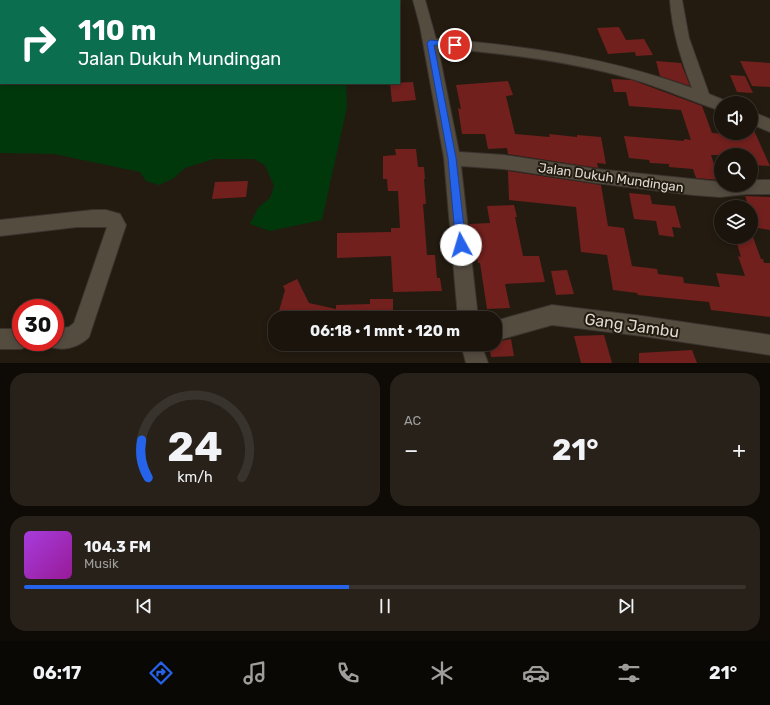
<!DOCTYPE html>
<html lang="id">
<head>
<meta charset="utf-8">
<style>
  body { margin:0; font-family:Rubik,sans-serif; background:#27211a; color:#f1f3f6; height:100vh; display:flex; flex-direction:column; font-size:15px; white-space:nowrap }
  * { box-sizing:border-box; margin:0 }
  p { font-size:13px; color:#9f9e9d }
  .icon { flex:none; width:22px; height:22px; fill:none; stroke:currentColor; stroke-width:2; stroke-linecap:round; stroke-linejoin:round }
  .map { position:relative; height:363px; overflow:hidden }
  .panel { display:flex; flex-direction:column; gap:10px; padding:10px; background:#0e0b07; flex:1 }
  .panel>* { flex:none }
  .top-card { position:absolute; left:0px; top:0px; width:400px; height:84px; box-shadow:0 2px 6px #0003,0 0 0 1px #38332d; background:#0b6e4f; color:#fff; overflow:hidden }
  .tools { position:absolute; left:714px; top:96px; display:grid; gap:8px }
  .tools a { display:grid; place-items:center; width:44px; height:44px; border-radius:50%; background:#1a140c; box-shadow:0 2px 6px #0003,0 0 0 1px #38332d; font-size:20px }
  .speed { position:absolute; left:12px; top:299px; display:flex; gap:8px; font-size:20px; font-weight:700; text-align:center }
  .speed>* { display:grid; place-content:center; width:52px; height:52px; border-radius:50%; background:#1a140c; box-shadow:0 2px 6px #0003,0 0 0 1px #38332d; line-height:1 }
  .speed .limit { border:6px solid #d22; background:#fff; color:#111 }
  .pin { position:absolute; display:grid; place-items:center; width:34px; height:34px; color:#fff; margin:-17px; border:2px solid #fff; border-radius:50%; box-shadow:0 1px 4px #0007 }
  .me { position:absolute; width:44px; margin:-22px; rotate:354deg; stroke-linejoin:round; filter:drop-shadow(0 0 3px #0008) }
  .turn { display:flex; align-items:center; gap:14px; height:84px; padding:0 12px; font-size:18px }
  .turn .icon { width:52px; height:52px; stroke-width:2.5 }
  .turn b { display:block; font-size:28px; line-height:34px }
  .big { font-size:30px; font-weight:700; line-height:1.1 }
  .panel .tile { flex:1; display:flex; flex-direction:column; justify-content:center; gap:6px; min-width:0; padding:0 14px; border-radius:16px; background:#27211a }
  .panel .dial { align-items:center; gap:0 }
  .dial svg { height:104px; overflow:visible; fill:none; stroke:#38332d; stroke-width:7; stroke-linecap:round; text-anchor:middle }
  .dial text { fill:#f1f3f6; stroke:none }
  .song { display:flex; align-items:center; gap:12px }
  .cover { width:48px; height:48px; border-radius:6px; background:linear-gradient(135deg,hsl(280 70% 55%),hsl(300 70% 35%)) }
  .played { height:4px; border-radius:2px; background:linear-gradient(90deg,#2563eb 45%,#38332d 45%) }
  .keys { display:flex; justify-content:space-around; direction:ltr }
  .heat { display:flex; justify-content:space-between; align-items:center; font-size:22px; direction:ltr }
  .panel .tiles { flex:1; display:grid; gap:10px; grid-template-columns:1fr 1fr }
  .tile:last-child { grid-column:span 2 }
  .trip { position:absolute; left:268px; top:311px; width:234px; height:40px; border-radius:16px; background:#1a140c; box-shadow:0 2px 6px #0003,0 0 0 1px #38332d; font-weight:700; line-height:40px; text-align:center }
  .dock { display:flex; height:64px; justify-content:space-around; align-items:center; background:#0a0805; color:#9f9e9d }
  .dock .icon { width:28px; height:28px }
  .dock .on { color:#2563eb }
  .dock b { font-size:18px; color:#f1f3f6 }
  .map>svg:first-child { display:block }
</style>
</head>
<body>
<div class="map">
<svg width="770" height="363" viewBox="0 0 770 363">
  <rect width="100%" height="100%" fill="#231b10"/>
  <!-- green -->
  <polygon fill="#00380b" points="0,0 343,0 1,1 1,83 346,83 347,107 322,220 270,231 250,224 258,208 270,198 274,186 265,165 254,159 214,159 185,168 174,178 159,185 146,181 140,172 54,154 0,153"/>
  <!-- building -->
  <g fill="#71201d">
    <polygon points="619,27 626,40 644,39 653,55 636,56 635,52 608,54 597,28"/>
    <polygon points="656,61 681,63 690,86 660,76"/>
    <polygon points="740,61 770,63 770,87 752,86"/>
    <polygon points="730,75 745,76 753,93 737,92"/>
    <polygon points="611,79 632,80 702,106 712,133 751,135 751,126 752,126 770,166 751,165 751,155 711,155 719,180 696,178 693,169 669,167 669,164 650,163 649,160 629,158 624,136 684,141 684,139 691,140 681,110 629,106 626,92 614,92"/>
    <polygon points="508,81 513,95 506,96 515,134 550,137 549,134 577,137 577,135 601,137 606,164 597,163 598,168 508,154 507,148 488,149 485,134 462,134 458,108 461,109 456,85"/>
    <polygon points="413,82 416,100 392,102 390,83"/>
    <polygon points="395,149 416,149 418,167 424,167 425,179 424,179 426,204 423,204 427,255 435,255 437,278 440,278 442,291 393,292 391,256 337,258 337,233 391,232 391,228 400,228 398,191 388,191 387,179 383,179 383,156 396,155"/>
    <polygon points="508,171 601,185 608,226 624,228 632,266 657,269 658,274 683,277 684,283 720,287 716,273 745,276 738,256 741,257 735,237 753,237 761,259 763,259 764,263 770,263 770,317 711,310 709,302 638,295 637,293 613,290 607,255 581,252 576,207 509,200"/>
    <polygon points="248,181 246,197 212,199 215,182"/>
    <polygon points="629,193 650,195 652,204 675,206 681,228 672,227 674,237 659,235 656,221 634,219"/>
    <polygon points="745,196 770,197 770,230 751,227 751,207 749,207"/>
    <polygon points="514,205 517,217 515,217 523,256 539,256 545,282 505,284 510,308 487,309 480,263 478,263 475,242 471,242 469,224 490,223 487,206"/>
    <polygon points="567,270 574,294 556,295 551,271"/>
    <polygon points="297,279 309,303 336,309 336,305 370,304 370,299 393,299 393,318 277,318 285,290 283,286"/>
    <polygon points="604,335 612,363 581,363 574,336"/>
    <polygon points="511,339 514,356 491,357 489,344 495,344 495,342"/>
    <polygon points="692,350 697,363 639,363 639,353"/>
  </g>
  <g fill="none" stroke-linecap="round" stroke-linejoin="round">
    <!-- minor casing -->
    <g stroke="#3a342f" stroke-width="2">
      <g id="minor">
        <path d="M413 0H425L436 39C524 45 609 58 692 88 681 59 672 31 670 0H682L689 38 709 94 726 101 727 103H721V111C691 101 663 88 632 79 569 61 504 53 438 48L459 152 504 155 596 169 721 182V185H751V180H770V194H747L720 197 693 195 596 183 504 169 461 166 478 318H458L444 158 420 26Z"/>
        <polygon points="751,111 770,119 770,132 751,124"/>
        <path d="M93 210H106L120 214 126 225 89 337C78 348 62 352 48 346L46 342H55V329L69 327 74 323 107 227H77L0 236V220Z"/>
        <polygon points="552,305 642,316 770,335 770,355 642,336 552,325 495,341 495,321"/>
        <polygon points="0,329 21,329 21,342 30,342 28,346 21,349 0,349"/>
        <polygon points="461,344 481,344 488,363 466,363"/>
      </g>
    </g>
    <!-- minor -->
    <use href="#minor" fill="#554c40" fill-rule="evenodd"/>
  </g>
  <!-- route -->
  <polygon fill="#2563eb" stroke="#184099" points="430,40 455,42 459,45 455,47 434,45 456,158 466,245 464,248 461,250 457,248 456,245 448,158 427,43"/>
  <g text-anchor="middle" stroke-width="4" stroke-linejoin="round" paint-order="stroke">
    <!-- street labels -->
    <g font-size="13" fill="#ded9d1" stroke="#231b10">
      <text transform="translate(611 177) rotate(8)" y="5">Jalan Dukuh Mundingan</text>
    </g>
    <!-- near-street labels -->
    <g font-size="16" fill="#ded9d1" stroke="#231b10">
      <text transform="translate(632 325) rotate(8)" y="6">Gang Jambu</text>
    </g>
  </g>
</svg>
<div class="tools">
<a><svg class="icon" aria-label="sound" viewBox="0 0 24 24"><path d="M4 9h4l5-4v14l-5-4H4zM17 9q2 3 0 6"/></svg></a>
<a><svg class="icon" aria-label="search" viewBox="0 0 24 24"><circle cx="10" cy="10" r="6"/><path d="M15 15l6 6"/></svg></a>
<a><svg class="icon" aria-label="layers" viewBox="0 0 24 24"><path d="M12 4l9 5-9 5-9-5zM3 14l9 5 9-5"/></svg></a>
</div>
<div class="speed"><div class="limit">30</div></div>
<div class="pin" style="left:455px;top:45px;background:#d93025"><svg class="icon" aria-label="arrive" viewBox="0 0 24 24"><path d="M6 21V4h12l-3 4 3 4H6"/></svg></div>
<svg class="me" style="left:461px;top:245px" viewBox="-20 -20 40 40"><circle r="19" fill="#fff"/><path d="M0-13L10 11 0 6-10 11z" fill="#2563eb"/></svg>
<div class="trip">06:18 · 1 mnt · 120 m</div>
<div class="top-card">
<div class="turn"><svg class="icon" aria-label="right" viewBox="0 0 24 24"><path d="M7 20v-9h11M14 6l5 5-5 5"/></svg><div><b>110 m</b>Jalan Dukuh Mundingan</div></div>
</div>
</div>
<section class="panel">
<div class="tiles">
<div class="tile dial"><svg viewBox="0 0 100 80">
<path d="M14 69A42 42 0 1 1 86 69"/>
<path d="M14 69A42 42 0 0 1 9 40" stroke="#2563eb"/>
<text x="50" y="56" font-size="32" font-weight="700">24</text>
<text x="50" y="72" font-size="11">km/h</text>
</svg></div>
<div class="tile"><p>AC</p>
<div class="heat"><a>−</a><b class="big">21°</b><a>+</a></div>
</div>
<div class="tile">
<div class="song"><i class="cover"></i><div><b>104.3 FM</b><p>Musik</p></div></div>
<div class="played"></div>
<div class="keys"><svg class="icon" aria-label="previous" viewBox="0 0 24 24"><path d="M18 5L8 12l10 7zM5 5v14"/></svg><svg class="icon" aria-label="pause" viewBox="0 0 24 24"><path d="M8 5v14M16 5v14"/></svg><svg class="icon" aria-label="next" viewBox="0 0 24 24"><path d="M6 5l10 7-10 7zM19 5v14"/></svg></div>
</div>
</div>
</section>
<nav class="dock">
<b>06:17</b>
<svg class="icon on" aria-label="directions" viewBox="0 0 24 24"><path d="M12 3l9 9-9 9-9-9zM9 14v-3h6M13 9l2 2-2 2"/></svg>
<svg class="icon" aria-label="music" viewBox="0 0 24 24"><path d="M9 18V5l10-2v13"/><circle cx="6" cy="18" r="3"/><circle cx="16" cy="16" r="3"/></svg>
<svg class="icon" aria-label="phone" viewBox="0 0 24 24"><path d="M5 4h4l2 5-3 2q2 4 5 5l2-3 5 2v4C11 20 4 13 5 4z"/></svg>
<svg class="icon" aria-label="climate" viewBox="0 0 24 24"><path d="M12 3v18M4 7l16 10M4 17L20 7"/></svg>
<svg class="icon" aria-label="car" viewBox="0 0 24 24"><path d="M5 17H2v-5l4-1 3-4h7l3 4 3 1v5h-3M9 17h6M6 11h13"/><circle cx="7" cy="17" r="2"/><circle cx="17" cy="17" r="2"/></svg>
<svg class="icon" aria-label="filters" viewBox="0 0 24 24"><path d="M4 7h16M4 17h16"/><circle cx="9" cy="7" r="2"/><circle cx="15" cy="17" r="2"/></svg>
<b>21°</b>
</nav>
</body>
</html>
